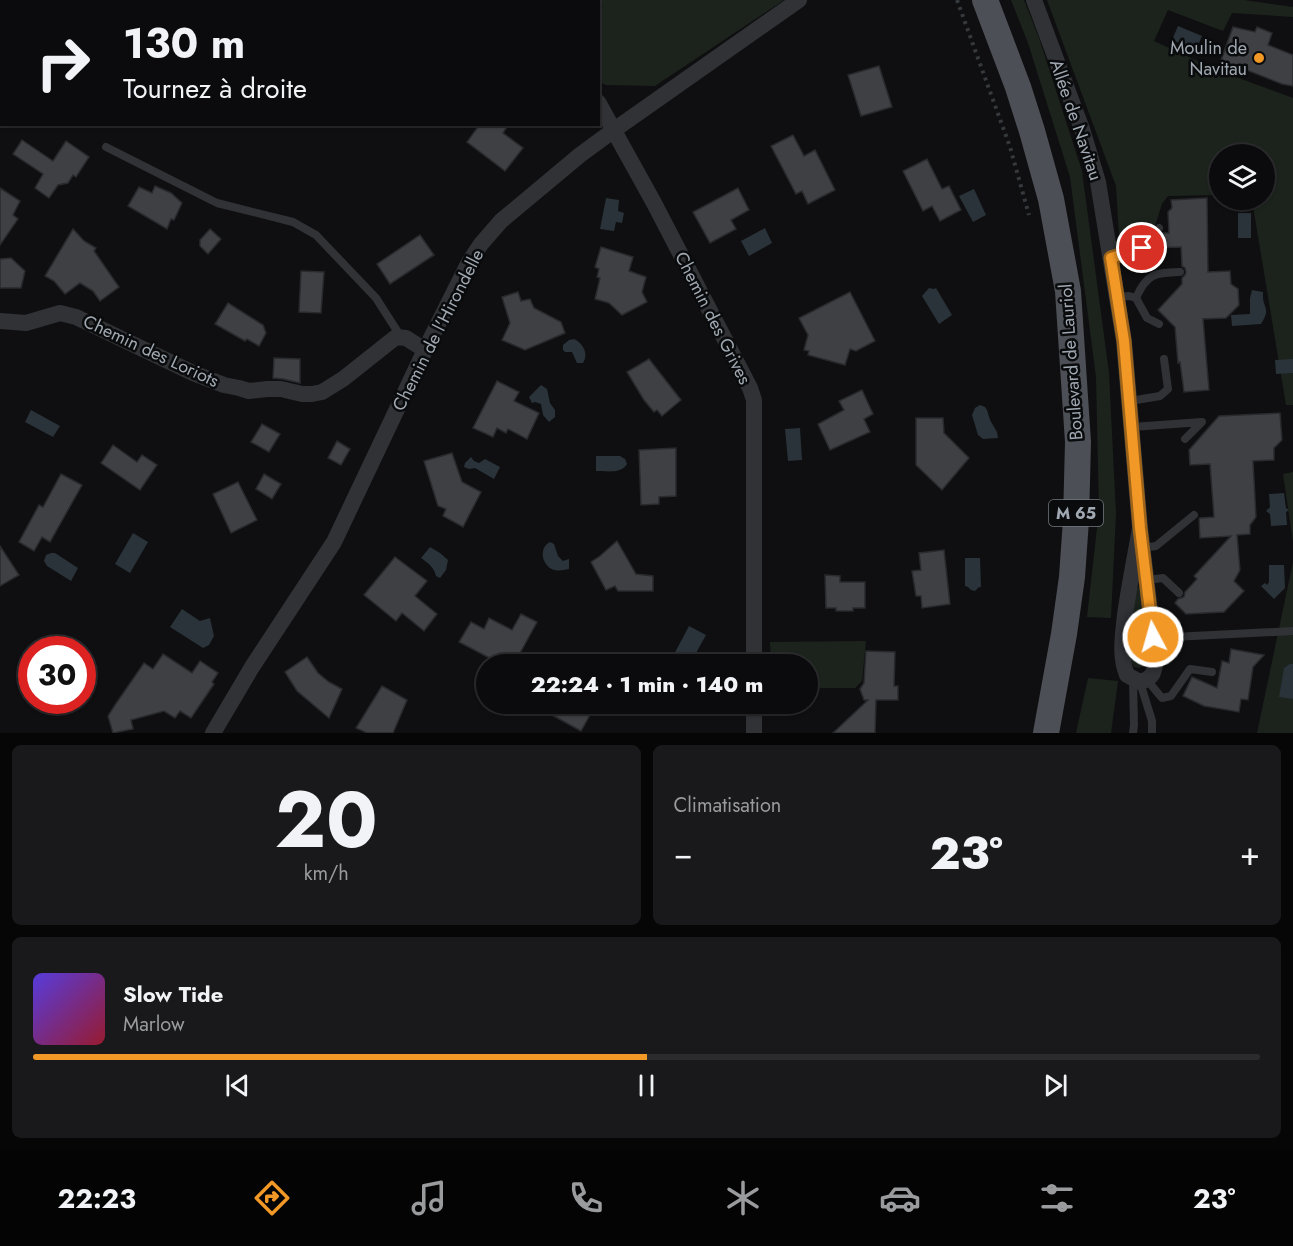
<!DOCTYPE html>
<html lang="fr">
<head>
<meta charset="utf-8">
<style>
  body { margin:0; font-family:Jost,sans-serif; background:#19191b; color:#f1f3f6; height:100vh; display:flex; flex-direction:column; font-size:22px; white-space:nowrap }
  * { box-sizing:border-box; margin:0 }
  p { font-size:20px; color:#9a9b9d }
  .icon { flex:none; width:33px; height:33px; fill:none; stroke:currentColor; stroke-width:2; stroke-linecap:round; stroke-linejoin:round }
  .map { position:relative; height:733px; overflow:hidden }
  .details { display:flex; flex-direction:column; gap:12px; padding:12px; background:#060607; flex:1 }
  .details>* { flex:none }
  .banner { position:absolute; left:0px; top:0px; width:600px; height:126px; box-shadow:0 2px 4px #0004,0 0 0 2px #2b2b2e; background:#0b0b0d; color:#f1f3f6; overflow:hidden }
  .buttons { position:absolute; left:1209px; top:144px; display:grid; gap:12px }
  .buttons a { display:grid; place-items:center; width:66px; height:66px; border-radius:50%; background:#0b0b0d; box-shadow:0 2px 4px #0004,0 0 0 2px #2b2b2e; font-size:30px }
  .speed { position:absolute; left:18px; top:636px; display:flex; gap:12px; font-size:30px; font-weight:700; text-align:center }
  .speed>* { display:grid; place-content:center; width:78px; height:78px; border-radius:50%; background:#0b0b0d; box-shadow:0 2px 4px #0004,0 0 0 2px #2b2b2e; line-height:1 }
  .speed .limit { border:9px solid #d22; background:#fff; color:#111 }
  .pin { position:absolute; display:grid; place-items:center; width:51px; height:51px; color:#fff; margin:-26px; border:3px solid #fff; border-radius:50%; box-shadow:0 2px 6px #0007 }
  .me { position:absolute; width:66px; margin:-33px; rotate:354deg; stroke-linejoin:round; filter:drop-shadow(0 0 4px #0008) }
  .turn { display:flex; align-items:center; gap:21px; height:126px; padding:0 24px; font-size:27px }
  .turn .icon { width:78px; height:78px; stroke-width:2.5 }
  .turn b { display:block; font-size:42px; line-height:51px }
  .big { font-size:45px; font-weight:800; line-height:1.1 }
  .details .card { flex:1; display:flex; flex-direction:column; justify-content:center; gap:9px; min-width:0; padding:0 21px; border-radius:9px; background:#19191b }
  .details .dial { align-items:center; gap:0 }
  .dial b { font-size:78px; line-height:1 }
  .song { display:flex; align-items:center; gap:18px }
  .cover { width:72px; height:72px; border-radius:9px; background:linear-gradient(135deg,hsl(250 70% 55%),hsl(350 70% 35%)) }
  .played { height:6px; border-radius:3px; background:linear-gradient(90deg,#f29826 50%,#2b2b2e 50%) }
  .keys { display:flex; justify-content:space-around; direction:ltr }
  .heat { display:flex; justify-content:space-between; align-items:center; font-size:33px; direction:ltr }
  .details .tiles { flex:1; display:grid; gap:12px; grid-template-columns:1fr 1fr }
  .card:last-child { grid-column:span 2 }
  .trip { position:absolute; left:476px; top:654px; width:342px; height:60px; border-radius:30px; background:#0b0b0d; box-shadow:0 2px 4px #0004,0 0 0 2px #2b2b2e; font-weight:800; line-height:60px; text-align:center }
  .menu { display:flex; height:96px; justify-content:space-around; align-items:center; background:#040405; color:#9a9b9d }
  .menu .icon { width:42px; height:42px }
  .menu .current { color:#f29826 }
  .menu b { font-size:27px; color:#f1f3f6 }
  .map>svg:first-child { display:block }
</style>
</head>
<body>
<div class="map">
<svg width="1293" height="733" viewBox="0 0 1293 733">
  <rect width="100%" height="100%" fill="#0f0f11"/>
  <!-- green -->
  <g fill="#1c231c">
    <polygon points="419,0 784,0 655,86 606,85 599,82 598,2 421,2"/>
    <polygon points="1011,0 1024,0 1039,38 1082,171 1109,373 1116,513 1111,618 1087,617 1099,510 1096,377 1070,177 1028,43"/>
    <polygon points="1047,0 1244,0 1293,7 1293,17 1232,13 1223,31 1168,10 1154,41 1217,70 1293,98 1293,405 1286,405 1252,200 1264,200 1264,154 1220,154 1219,195 1168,196 1162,204 1155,226 1119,235 1116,186"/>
    <polygon points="1293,472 1293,542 1283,474"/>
    <polygon points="1293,562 1293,733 1257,733"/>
    <polygon points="1137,587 1141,588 1148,662 1144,666 1139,668 1134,667 1130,659 1132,595"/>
    <polygon points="866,641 862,681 855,688 807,688 807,664 771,664 770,642"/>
    <polygon points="1088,678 1118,681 1111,733 1076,733"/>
  </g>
  <!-- water -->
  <g fill="#293339">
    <polygon points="1178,26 1202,36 1196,50 1172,40"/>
    <polygon points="974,189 986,215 973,222 959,196"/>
    <polygon points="606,198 619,200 618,211 624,213 622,223 616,222 614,231 600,229"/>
    <rect x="1238" y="213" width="13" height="25"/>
    <polygon points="765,228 772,243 749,256 741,241"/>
    <polygon points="929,288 934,289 936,288 952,315 939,324 922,296"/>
    <path d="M1252 290 1263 292C1262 310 1272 307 1261 324L1232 326 1231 315 1250 314V298Z"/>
    <path d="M574 339C583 343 589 354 583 363H577L572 352H565L563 350V345L569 340Z"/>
    <polygon points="1293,359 1293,373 1276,374 1275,360"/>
    <polygon points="541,385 547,389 550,403 555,410 555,417 549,422 543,415 541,404 535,402 532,403 529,397"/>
    <polygon points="980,405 985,407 987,410 990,420 997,432 998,438 983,439 978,435 972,415 975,408"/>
    <polygon points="31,410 60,426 53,437 25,422"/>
    <polygon points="800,428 802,460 788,461 785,429"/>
    <path d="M620 456 625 459 627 464C622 474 606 471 596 471V456Z"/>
    <polygon points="471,457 474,461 479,463 485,459 500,467 494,479 475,468 469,469 464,467 465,463"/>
    <polygon points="1284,493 1286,508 1289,510 1286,512 1287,525 1271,526 1270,514 1266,511 1270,507 1269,494"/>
    <polygon points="133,533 148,542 130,573 115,564"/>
    <path d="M550 542 554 544 558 556 563 561 569 559V569C564 570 558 571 554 570 542 566 538 548 550 542Z"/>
    <path d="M430 547 440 553 448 560 446 570 440 578 436 576C434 567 428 563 421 558Z"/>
    <polygon points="51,553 55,553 78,568 71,581 47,566 44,561 46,555"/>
    <polygon points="965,558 980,558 981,587 979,587 975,591 971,590 968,587 965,586"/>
    <polygon points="1269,565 1284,565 1285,588 1274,599 1261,586 1265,583 1267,585 1269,582"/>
    <polygon points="182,609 200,621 210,618 214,636 209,645 203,648 170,627"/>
    <polygon points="689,626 706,635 690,664 680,664 671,660"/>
    <polygon points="1290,664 1293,664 1293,699 1279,697 1284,668"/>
  </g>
  <!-- building -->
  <g fill="#3e4044" stroke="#292a2d" stroke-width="1.5">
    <polygon points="1233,27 1255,32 1257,27 1272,33 1268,45 1293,55 1293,86 1282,84 1221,60"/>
    <polygon points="879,66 892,107 861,116 848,75"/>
    <polygon points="480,124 509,124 503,133 523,148 505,171 467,142"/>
    <polygon points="793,135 804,156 815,150 835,190 808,204 802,191 796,194 771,146"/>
    <polygon points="22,140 53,161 66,141 89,157 76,177 73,175 68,183 58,185 49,198 35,188 43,174 13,154"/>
    <polygon points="927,159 942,189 949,186 961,210 940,221 932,206 923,211 903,171"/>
    <polygon points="155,186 171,193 182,203 174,220 171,219 167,229 128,206 139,187 152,193"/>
    <polygon points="0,188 20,201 13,215 18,219 0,245"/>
    <polygon points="738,188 749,210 731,220 736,229 710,243 693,212"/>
    <polygon points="1207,198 1208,272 1230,271 1231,284 1238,289 1239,305 1226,318 1203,319 1209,390 1184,392 1180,362 1178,363 1175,327 1158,310 1182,284 1182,278 1185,275 1186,272 1185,268 1182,266 1181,247 1150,248 1163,233 1169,233 1168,212 1172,208 1171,200"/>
    <polygon points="73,229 84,241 96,248 94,251 119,287 100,301 93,291 80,283 65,294 54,281 45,276"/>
    <polygon points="210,229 221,239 208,254 200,246 200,240"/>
    <polygon points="420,235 434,255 390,284 377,264"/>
    <polygon points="601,247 633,257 629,271 646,277 642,292 647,302 622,315 609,303 595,299 600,278 597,277 599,269 595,267"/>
    <polygon points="11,258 25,271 21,288 0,288 0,259"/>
    <polygon points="301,271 324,272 321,313 299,312"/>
    <polygon points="518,292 521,301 530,299 534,308 561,322 565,333 525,350 502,340 510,323 502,297"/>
    <polygon points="850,292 875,341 856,351 850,349 845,365 808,355 809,351 804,350 808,335 799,318"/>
    <polygon points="228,303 263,325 266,333 259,346 247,339 245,341 215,324"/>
    <polygon points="274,358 300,359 300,383 283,379 273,378"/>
    <polygon points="649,359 681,400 662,416 657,410 654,412 644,400 627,372"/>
    <polygon points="497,381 519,392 514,401 539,413 527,439 508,429 506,433 497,428 493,437 473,428"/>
    <polygon points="862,390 873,414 864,419 870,432 830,450 818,424 844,410 839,401"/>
    <polygon points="1280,413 1282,440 1274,448 1274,460 1253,461 1256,517 1250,525 1250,534 1237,535 1240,570 1234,581 1244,591 1224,612 1186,614 1175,603 1178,599 1184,597 1185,592 1197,579 1194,576 1231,536 1200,538 1199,519 1200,518 1214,517 1210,464 1190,465 1189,450 1219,416"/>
    <polygon points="916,418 943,418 944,433 969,458 942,490 916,465"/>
    <polygon points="262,424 280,434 269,452 251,442"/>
    <polygon points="337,441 350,449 341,465 328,458"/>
    <polygon points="113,445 137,462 142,455 157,465 140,490 101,463"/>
    <polygon points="676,448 676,496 659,497 659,504 641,505 639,450"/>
    <polygon points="452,453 462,482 481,492 463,527 443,516 446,509 438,506 424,461"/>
    <polygon points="61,474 82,485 50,542 42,537 34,551 19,542 39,505 43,507"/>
    <polygon points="264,474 281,484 272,499 256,489"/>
    <polygon points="238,482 257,520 231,533 213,494"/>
    <polygon points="617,541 636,574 653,576 653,591 618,591 615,586 606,590 591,562 600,556"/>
    <polygon points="0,546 19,575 0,586"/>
    <polygon points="944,550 950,604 922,608 921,596 916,596 912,571 921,570 919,553"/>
    <polygon points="395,557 427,581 415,596 437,614 424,631 402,613 396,621 364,595"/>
    <polygon points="825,575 840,576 840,582 865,582 865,608 853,608 853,611 836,611 836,608 826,608"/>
    <polygon points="521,614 537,622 514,664 501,664 459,642 471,622 484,629 489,618 512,630"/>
    <polygon points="1231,649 1264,655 1253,667 1248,700 1241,699 1239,712 1204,706 1183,696 1192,677 1217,688 1222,661 1229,663"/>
    <polygon points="866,651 895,652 894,686 898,686 898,700 876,700 875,733 833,733 868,700 864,700 860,689 864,683"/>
    <polygon points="163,654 192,673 200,661 218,673 212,682 214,684 191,718 180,711 175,718 164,711 131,720 133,729 113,733 108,716 115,705 144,663 153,669"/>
    <polygon points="307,657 318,673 329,682 342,689 329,718 297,691 285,672"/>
    <polygon points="382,686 407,700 393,733 367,733 356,728"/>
    <polygon points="532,704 573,704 591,713 581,731"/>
  </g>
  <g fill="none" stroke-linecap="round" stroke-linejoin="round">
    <!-- path -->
    <polyline stroke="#36393d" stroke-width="4" stroke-dasharray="3 4.5" stroke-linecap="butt" points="957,0 1010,147 1029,215"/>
    <!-- lane -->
    <g stroke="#303236" stroke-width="8">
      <polyline points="106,147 217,203 293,222 316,235 376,298 401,337"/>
      <polyline points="1111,258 1142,248 1159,228"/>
      <polyline points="1117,297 1129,296 1136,298 1147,318 1159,324"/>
      <path d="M1136 298C1147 273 1155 273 1180 272"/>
      <polyline points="1130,401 1160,396 1168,389 1164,359"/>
      <polyline points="1132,427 1202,422 1185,439"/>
      <polyline points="1143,548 1156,546 1194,515"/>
      <polyline points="1147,580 1163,578 1179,593"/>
      <polyline points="1153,638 1293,631"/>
      <polyline points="1147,680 1162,698 1171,696 1190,669 1212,672"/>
      <polyline points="1140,682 1152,721 1152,733"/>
      <polyline points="1133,733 1134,725 1133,679"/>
    </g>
    <!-- street -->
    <g stroke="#303236" stroke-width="16">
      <polyline points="395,0 396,2"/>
      <polyline points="1034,0 1082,129 1098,182 1124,341 1140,528"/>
      <polyline points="598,102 654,203 750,388 754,400 754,664"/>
      <polyline points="0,321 26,323 60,313 76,317 193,373 224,385 239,388 249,391 267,389 281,389 302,394 312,394 322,392 343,379 396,337 406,338 425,350"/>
      <path d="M1140 528 1156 659C1154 672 1154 678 1140 682L1127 675C1119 655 1123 635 1125 615 1129 586 1135 557 1140 528Z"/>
      <polyline points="754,704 754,733"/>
      <polyline points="213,733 252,667 334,542 425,350 469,262 481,244 501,221 580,155 614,130 799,0"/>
    </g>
    <!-- primary -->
    <polyline stroke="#4c4f55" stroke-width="26" points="985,0 1018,87 1032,131 1051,199 1068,291 1078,442 1076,520 1072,577 1064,634 1046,733"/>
  </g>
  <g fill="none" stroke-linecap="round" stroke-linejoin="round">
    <!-- route casing -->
    <g stroke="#9d6319" stroke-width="15">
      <polyline id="route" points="1142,248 1111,258 1124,341 1140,528 1153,637"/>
    </g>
    <!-- route -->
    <use href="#route" stroke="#f29826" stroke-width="10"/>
  </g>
  <!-- markers -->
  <circle fill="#f29826" stroke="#0a0b0c" stroke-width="2" cx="1259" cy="58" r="6"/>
  <g text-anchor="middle" stroke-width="5" stroke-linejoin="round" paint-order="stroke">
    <!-- shield labels -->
    <rect fill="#0a0b0c" stroke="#737980" stroke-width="1.5" x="1049" y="500" width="54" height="26" rx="4.5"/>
    <g font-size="16" font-weight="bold" fill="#a0a8b2">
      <text x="1076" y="519">M 65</text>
    </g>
    <!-- poi labels -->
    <g font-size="18" fill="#a0a8b2" stroke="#0a0b0c" text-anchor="end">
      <text x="1247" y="54">Moulin de<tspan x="1247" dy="21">Navitau</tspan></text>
    </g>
    <!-- street labels -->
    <g font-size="18" fill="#a0a8b2" stroke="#0a0b0c">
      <text transform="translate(1076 120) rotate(71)" y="6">Allée de Navitau</text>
      <text transform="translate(713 318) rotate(63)" y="6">Chemin des Grives</text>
      <text transform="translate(438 330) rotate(-63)" y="6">Chemin de l'Hirondelle</text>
      <text transform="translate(151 351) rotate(25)" y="6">Chemin des Loriots</text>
      <text transform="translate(1071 362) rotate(-94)" y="6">Boulevard de Lauriol</text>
    </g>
  </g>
</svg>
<div class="buttons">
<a><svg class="icon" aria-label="layers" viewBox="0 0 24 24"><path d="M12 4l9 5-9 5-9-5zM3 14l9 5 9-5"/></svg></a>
</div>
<div class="speed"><div class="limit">30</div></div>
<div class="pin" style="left:1142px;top:248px;background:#d93025"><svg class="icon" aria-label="arrive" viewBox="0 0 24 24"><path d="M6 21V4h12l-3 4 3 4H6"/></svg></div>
<svg class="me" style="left:1153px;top:637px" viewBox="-20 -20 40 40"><circle r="17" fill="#f29826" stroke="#fff" stroke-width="3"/><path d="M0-11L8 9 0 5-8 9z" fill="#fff"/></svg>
<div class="trip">22:24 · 1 min · 140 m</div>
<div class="banner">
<div class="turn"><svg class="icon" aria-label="right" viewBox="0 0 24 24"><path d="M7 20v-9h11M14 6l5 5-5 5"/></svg><div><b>130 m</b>Tournez à droite</div></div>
</div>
</div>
<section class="details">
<div class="tiles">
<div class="card dial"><b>20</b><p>km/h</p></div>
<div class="card"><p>Climatisation</p>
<div class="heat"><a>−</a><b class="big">23°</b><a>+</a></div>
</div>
<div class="card">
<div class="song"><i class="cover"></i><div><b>Slow Tide</b><p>Marlow</p></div></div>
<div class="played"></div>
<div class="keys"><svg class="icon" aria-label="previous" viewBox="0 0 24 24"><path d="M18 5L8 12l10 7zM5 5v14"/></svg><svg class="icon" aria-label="pause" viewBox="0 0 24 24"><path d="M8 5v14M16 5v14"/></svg><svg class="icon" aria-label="next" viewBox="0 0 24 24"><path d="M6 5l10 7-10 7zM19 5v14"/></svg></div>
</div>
</div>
</section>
<nav class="menu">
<b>22:23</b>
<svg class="icon current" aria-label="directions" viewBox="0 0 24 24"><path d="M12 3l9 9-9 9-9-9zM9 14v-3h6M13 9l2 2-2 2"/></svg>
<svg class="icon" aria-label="music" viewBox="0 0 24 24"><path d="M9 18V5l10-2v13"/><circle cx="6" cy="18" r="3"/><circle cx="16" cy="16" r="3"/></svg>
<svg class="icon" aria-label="phone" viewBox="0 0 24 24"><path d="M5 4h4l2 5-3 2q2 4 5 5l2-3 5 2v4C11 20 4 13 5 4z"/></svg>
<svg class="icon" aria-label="climate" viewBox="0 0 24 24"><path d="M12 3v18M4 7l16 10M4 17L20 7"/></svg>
<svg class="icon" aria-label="car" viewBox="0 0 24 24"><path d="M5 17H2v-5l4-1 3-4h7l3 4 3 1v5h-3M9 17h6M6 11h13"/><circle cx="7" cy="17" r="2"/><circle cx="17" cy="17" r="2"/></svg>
<svg class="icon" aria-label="filters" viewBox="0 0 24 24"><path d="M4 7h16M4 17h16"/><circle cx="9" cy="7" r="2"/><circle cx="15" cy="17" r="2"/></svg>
<b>23°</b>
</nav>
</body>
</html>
